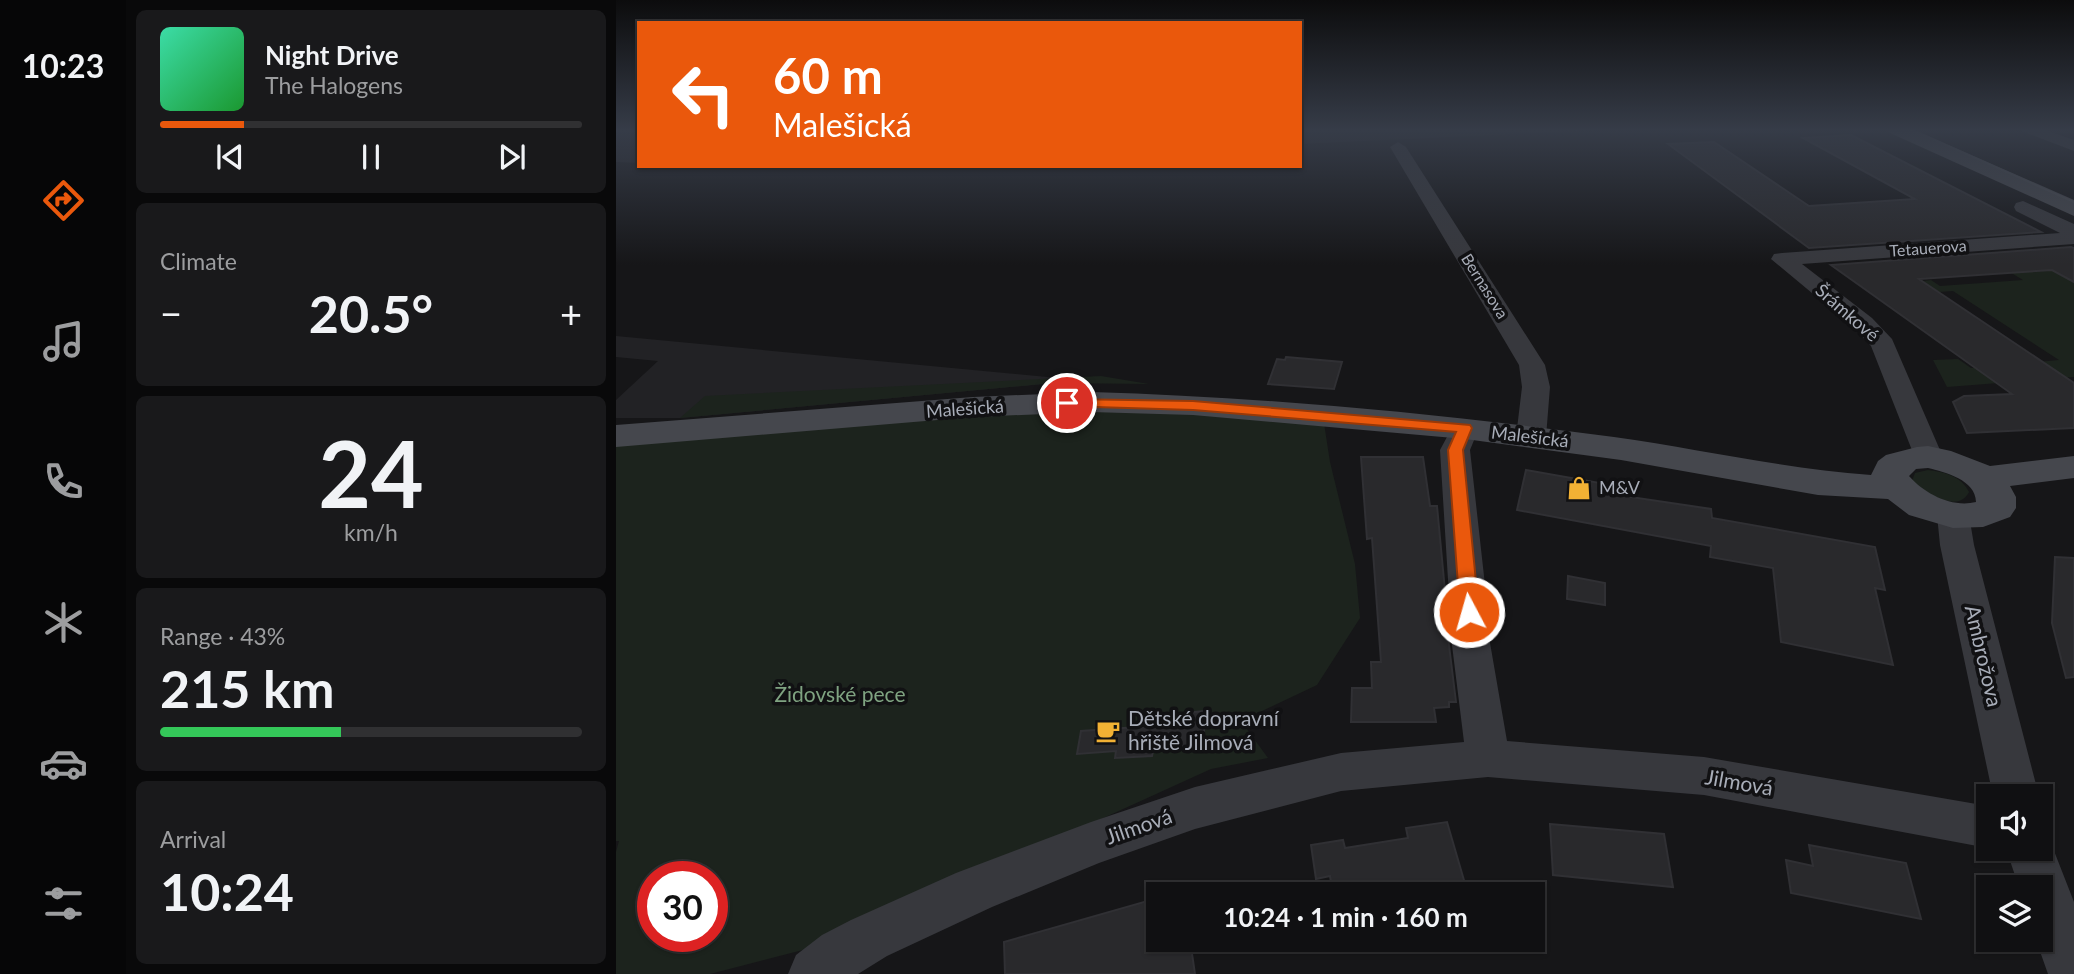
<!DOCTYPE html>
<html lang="en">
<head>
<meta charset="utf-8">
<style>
  body { margin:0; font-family:Lato,sans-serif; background:#19191b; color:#f1f3f6; height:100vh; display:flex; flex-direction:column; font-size:26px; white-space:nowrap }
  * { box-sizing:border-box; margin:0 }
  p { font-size:23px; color:#9c9d9f }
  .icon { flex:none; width:38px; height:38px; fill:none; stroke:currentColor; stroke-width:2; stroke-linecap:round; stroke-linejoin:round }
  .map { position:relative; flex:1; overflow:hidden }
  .sheet { display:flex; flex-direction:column; gap:10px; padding:10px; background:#09090a; width:490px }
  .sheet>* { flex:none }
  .top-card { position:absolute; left:21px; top:21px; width:665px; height:147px; border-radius:0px; box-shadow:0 2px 5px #0004,0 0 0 2px #303032; background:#ea580c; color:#fff; overflow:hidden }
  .controls { position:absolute; left:1360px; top:784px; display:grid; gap:14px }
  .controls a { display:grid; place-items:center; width:77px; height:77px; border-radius:0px; background:#101012; box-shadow:0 2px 5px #0004,0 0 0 2px #303032; font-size:35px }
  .speed { position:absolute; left:21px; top:861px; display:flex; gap:14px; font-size:35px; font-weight:700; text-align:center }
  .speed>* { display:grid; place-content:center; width:91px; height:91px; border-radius:50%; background:#101012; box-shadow:0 2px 5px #0004,0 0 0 2px #303032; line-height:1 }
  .speed .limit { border:10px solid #d22; background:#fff; color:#111 }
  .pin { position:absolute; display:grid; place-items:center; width:60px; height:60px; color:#fff; margin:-30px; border:4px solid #fff; border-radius:50%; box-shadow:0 2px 7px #0007 }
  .me { position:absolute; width:77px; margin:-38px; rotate:354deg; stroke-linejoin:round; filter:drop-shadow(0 0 5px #0008) }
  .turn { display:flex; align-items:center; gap:24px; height:147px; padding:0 21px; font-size:32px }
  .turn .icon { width:91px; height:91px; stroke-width:2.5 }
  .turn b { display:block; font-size:49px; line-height:60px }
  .big { font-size:52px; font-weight:700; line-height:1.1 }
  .sheet .card { flex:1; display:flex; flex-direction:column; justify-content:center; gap:10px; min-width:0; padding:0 24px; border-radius:10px; background:#19191b }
  .sheet .dial { align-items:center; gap:0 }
  .dial b { font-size:91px; line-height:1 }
  .song { display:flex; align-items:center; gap:21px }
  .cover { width:84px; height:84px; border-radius:10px; background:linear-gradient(135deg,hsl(160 70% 55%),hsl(130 70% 35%)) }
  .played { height:7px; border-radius:4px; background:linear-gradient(90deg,#ea580c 20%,#303032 20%) }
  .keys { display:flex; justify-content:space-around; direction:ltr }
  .heat { display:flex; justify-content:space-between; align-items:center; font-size:38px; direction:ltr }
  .charge { height:10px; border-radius:5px; background:linear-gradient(90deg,#34c759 43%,#303032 0) }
  .trip { position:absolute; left:530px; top:882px; width:399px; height:70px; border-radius:0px; background:#101012; box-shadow:0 2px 5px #0004,0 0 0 2px #303032; font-weight:700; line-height:70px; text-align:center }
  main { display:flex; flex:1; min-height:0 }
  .tab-bar { display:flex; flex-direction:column; width:126px; justify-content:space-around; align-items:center; background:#060607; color:#9c9d9f }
  .tab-bar .icon { width:49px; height:49px }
  .tab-bar .current { color:#ea580c }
  .tab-bar b { font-size:32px; color:#f1f3f6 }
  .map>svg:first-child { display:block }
</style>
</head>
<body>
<main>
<nav class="tab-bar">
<b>10:23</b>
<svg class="icon current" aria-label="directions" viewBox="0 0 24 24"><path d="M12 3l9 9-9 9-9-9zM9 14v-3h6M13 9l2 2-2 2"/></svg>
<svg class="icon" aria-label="music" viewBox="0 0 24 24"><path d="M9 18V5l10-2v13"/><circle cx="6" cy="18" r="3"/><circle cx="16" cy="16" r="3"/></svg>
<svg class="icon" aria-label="phone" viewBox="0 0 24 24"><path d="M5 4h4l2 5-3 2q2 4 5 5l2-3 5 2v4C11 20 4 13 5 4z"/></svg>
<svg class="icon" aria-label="climate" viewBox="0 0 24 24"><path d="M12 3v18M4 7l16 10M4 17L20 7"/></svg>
<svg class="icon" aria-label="car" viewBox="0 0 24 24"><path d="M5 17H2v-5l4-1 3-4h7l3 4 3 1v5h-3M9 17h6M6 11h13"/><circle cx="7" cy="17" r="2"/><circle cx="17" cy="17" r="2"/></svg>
<svg class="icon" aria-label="filters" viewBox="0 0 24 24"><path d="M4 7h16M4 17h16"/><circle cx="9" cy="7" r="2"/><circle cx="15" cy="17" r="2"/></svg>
</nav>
<section class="sheet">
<div class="card">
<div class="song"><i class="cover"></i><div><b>Night Drive</b><p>The Halogens</p></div></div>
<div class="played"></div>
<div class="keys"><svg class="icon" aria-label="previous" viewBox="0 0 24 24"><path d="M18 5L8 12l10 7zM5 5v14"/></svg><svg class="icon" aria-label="pause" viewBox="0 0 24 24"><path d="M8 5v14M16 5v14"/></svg><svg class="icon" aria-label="next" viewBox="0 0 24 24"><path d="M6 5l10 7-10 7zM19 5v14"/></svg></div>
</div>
<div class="card"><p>Climate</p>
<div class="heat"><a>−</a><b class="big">20.5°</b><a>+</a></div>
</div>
<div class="card dial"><b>24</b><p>km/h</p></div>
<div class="card"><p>Range · 43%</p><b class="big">215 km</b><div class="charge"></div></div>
<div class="card"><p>Arrival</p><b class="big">10:24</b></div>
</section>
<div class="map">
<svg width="1458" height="974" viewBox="0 0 1458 974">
  <rect width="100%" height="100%" fill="#161618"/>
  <!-- built -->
  <g fill="#222225">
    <polygon points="0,129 23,129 23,163 0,162"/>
    <polygon points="684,129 1006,129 684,144"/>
    <polygon points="0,336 494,383 438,383 64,418 0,418 0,400 42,361 0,357"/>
  </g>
  <!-- green -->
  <g fill="#1c231d" fill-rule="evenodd">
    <polygon points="1400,251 1458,282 1458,377 1331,387 1317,360 1342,359 1355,368 1443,360 1337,291 1323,292 1307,281 1315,280 1324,286 1407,280 1362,253"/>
    <polygon points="485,376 533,384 438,383 64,418 89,396"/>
    <path d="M463 410 528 411 708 423 714 462 739 564 744 618 701 685 625 721 652 758 595 769 210 944 94 974H0V852L3 841H0V446L309 419ZM588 711V736L584 738V743L537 751 536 756 500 758V751L461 754 465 731 514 727 536 729 537 716ZM37 877H96V936H37Z"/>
    <path d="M1312 470C1328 472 1345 476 1353 492 1341 515 1309 491 1296 481L1299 473Z"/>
  </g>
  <!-- building -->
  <g fill="#29292c" stroke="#303034" stroke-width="2">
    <polygon points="1235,135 1425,232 1193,248 1052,144 1098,142 1193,206 1299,199 1187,138"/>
    <polygon points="1455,247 1458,248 1458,282 1436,270 1303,279 1458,383 1458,428 1351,433 1337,402 1348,396 1396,394 1215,265"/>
    <polygon points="670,357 726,362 718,389 652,384 661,359 669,360"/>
    <polygon points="745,457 807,457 814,506 821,506 831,612 839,624 837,625 832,637 840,702 833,702 833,707 818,708 820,722 735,722 736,688 756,688 755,662 765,662 756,538 751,539"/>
    <polygon points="910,470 1001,486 1001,495 1095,509 1096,518 1259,547 1269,590 1259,588 1277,665 1165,642 1157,568 1094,557 1095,546 901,510"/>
    <polygon points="1439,557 1458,558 1458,677 1450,678 1436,623"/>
    <polygon points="952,576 989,583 989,605 951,599"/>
    <polygon points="588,711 588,736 584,738 584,743 537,751 536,756 499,758 500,751 461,754 465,731 536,726 537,716"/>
    <polygon points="831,822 852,894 717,894 714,876 700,879 695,845 727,840 729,848 792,838 790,828"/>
    <polygon points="934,824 1048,834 1057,887 937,875"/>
    <polygon points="1193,845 1290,863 1305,919 1175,893 1170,860 1197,866"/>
    <polygon points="542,898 542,940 574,940 579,974 389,974 388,942"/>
  </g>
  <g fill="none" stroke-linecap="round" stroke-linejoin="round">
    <!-- street -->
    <g fill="#37383d" fill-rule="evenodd">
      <polygon points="1405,129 1426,129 1458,140 1458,151 1408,132"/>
      <polygon points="782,142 790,147 929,365 934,387 930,437 925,443 915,446 905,443 900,437 906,387 903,365 774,147"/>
      <polygon points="1407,201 1458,224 1458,244 1186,264 1256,318 1276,339 1327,457 1323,463 1312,466 1301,463 1255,346 1238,328 1155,259 1158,254 1166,253 1444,233 1400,211 1398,207 1400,203"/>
      <polygon points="849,419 859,422 863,428 854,450 872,612 866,622 858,624 868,627 873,637 891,741 1088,757 1372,806 1372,848 1088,795 872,777 725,791 579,829 483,863 376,907 271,956 242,974 172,974 180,955 206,935 235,920 340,873 475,822 579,787 725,753 848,742 835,637 840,627 849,624 840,622 834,612 824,450 839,422"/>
      <polygon points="1337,505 1349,508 1353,515 1358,545 1423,796 1377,796 1324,545 1321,515 1325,508"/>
      <polygon points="1424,831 1431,833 1458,902 1458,974 1432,974 1420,940 1424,940 1424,887 1403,887 1390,849 1424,849"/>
    </g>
    <!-- secondary -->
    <g fill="#45474d" fill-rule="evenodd">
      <polygon points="1272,129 1296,129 1458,200 1458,216 1274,133"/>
      <path d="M475 392C650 397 825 414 998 437 1084 449 1169 469 1255 475L1262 461 1270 455 1301 447 1312 446 1335 451 1374 466 1458 456V478L1394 486 1400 497V508L1394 517 1367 527 1337 528 1293 515 1272 499 1202 495 1005 460 849 439 577 415 475 412 357 417 0 447V425L357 397ZM1312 468C1329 472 1360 480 1360 502 1336 508 1309 494 1293 476L1300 469Z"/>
    </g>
    <!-- tram -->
    <polyline stroke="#4a4c52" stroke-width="2" points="1294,129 1458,202"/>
  </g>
  <!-- sky -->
  <linearGradient id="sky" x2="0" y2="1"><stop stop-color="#0c0c0d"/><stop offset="0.49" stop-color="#363c48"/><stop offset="1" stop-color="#363c48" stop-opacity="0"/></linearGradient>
  <rect width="1458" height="265" fill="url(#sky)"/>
  <!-- route -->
  <polygon fill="#ea580c" stroke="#983908" stroke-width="2" points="451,399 577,401 854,425 856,428 847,450 863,612 860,617 846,617 844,612 832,450 840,432 577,410 446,406 446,400"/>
  <!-- icons -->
  <defs>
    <g id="shop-bare" transform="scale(1.89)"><path d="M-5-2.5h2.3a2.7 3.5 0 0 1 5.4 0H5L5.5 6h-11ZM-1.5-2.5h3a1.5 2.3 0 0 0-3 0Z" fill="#f2b134" stroke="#111113" stroke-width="2.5" paint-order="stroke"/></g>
    <g id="cafe-bare" transform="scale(1.89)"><path d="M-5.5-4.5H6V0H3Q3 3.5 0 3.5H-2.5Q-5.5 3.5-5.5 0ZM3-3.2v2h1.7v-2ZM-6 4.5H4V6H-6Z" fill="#f2b134" stroke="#111113" stroke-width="2.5" paint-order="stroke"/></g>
  </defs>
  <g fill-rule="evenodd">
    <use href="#shop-bare" x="963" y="488"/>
    <use href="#cafe-bare" x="492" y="731"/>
  </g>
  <g text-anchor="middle" stroke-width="7" stroke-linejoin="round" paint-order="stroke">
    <!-- far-street labels -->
    <g font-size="16" fill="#a8adb8" stroke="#111113">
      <text transform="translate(1312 248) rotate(-4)" y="6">Tetauerova</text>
      <text transform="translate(869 286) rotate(58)" y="6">Bernasova</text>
    </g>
    <!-- street labels -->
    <g font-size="18" fill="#a8adb8" stroke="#111113">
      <text transform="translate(1231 313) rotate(41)" y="6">Šrámkové</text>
      <text transform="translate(349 409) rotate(-4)" y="6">Malešická</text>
      <text transform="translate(914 437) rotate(7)" y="6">Malešická</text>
    </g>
    <!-- poi labels -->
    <g font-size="18" fill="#a8adb8" stroke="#111113" text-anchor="start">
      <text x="983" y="494">M&amp;V</text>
    </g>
    <!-- near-street labels -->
    <g font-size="21" fill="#a8adb8" stroke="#111113">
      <text transform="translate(1367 656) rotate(77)" y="7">Ambrožova</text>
      <text transform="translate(1123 783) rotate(10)" y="7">Jilmová</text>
      <text transform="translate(523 827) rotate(-19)" y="7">Jilmová</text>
    </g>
    <!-- near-park labels -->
    <g font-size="21" fill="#7fa381" stroke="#111113">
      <text x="224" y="702">Židovské pece</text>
    </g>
    <!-- near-poi labels -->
    <g font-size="21" fill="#a8adb8" stroke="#111113" text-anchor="start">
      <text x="512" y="726">Dětské dopravní<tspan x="512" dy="24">hřiště Jilmová</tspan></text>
    </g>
  </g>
</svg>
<div class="controls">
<a><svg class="icon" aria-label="sound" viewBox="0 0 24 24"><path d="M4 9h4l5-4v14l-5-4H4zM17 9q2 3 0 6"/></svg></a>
<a><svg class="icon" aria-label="layers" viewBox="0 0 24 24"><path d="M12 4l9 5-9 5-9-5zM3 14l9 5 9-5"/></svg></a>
</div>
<div class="speed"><div class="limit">30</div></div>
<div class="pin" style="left:451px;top:403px;background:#d93025"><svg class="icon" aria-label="arrive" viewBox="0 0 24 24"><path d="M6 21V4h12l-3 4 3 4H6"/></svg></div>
<svg class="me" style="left:853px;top:612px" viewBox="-20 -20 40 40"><circle r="17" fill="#ea580c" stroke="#fff" stroke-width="3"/><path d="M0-11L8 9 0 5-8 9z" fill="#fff"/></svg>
<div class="trip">10:24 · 1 min · 160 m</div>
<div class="top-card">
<div class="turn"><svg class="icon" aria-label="left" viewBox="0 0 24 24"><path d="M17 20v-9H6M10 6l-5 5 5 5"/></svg><div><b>60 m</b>Malešická</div></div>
</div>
</div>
</main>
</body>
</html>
